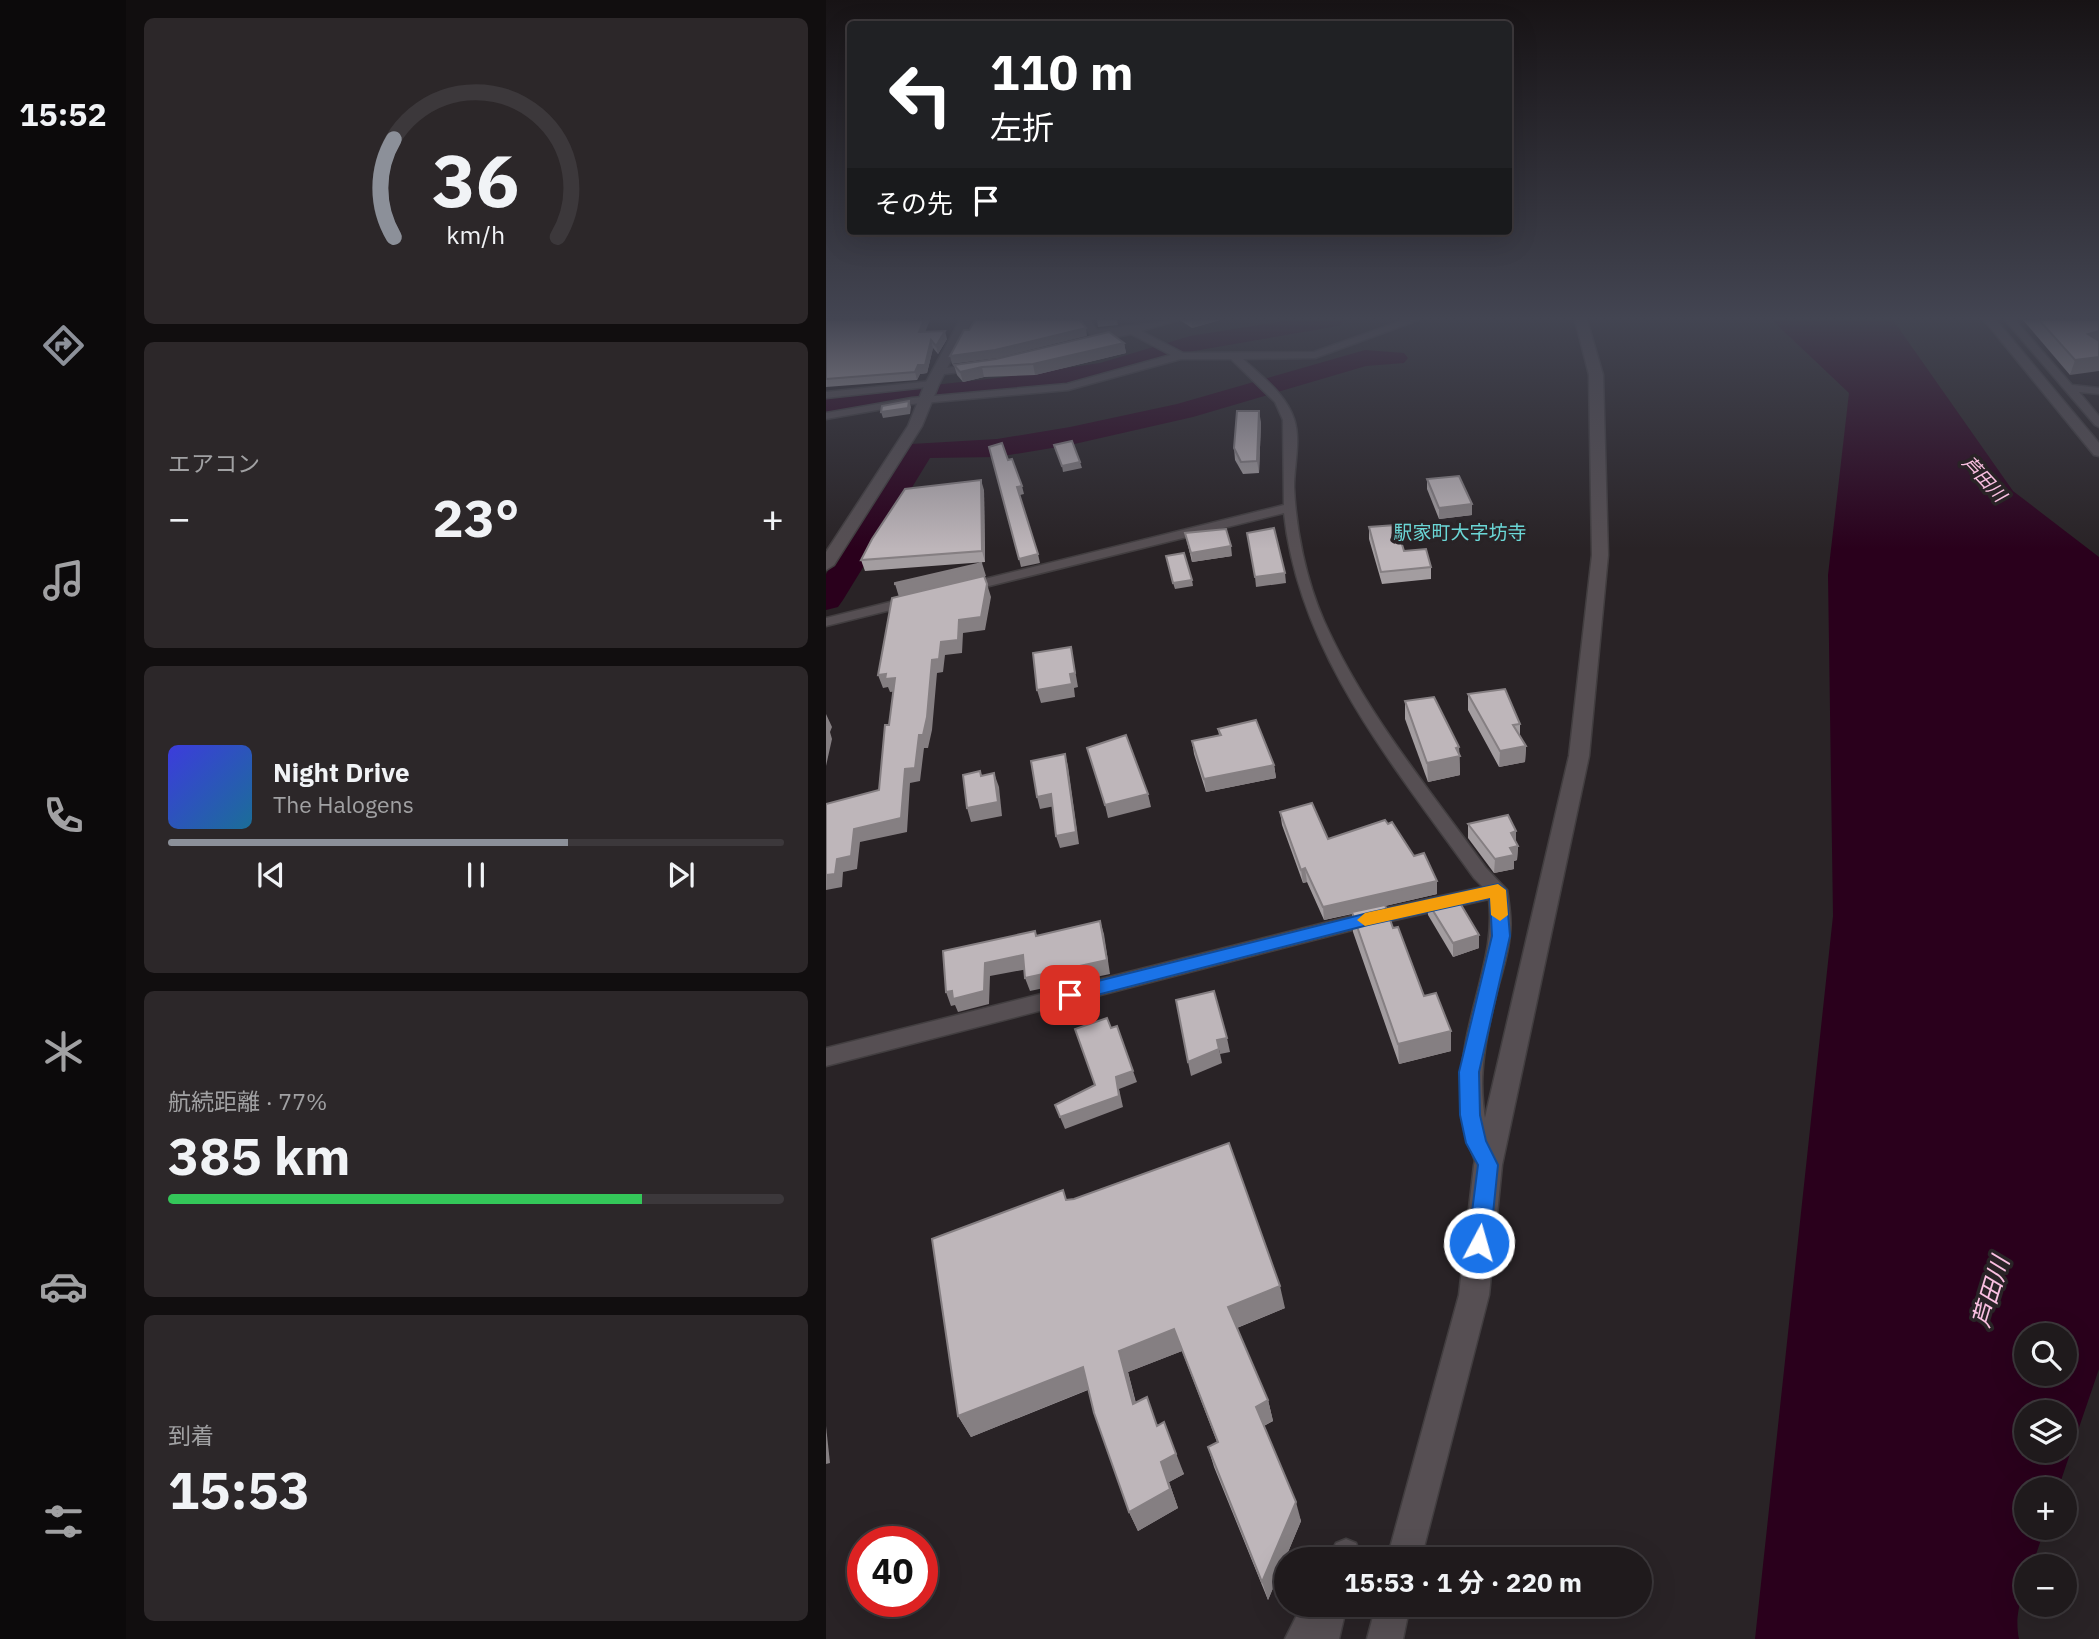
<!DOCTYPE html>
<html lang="ja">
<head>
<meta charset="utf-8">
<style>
  body { margin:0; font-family:"IBM Plex Sans","Noto Sans JP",sans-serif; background:#2c2729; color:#f1f3f6; height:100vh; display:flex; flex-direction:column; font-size:26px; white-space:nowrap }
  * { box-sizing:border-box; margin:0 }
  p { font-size:23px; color:#a1a1a3 }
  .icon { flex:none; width:38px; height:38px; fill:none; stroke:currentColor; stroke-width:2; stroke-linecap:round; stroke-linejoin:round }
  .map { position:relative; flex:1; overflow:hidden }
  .side { display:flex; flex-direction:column; gap:18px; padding:18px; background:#110e0f; width:700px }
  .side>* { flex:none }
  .hud { position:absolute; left:21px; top:21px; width:665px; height:214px; border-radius:7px; box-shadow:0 7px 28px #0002,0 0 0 2px #3c383b; background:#202124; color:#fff; overflow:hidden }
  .buttons { position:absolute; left:1188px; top:1323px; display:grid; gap:14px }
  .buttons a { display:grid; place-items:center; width:63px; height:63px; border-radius:50%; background:#1f1a1c; box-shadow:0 7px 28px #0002,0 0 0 2px #3c383b; font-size:35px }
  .speed { position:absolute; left:21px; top:1526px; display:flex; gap:14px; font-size:35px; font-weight:700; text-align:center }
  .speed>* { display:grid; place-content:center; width:91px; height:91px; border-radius:50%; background:#1f1a1c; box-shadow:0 7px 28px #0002,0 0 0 2px #3c383b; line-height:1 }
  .speed .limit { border:10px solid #d22; background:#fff; color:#111 }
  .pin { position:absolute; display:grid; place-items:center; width:60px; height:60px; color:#fff; margin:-30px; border-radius:14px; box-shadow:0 4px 10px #0006 }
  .me { position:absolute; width:77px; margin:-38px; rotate:6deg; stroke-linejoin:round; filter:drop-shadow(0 0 5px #0008) }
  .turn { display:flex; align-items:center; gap:24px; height:147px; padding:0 28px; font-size:32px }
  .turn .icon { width:91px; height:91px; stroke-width:2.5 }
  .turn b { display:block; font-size:49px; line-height:60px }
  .then { display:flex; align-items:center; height:66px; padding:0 28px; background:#0003; gap:14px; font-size:26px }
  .big { font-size:52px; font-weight:700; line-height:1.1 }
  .side .tile { flex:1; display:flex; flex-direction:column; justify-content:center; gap:10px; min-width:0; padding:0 24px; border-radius:10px; background:#2c2729 }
  .side .dial { align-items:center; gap:0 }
  .dial svg { height:182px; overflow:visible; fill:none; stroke:#3c383b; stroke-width:7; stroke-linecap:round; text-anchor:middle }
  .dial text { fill:#f1f3f6; stroke:none }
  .song { display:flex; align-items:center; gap:21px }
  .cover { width:84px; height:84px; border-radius:10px; background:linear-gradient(135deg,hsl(240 70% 55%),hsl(200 70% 35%)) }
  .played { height:7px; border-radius:4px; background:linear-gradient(90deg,#8c9099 65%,#3c383b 65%) }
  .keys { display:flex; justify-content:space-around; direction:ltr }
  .heat { display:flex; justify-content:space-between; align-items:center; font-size:38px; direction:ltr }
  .charge { height:10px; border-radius:5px; background:linear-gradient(90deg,#34c759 77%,#3c383b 0) }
  .trip { position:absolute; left:448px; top:1547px; width:378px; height:70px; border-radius:35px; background:#1f1a1c; box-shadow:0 7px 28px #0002,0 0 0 2px #3c383b; font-weight:700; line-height:70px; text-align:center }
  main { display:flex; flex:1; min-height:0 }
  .dock { display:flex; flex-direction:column; width:126px; justify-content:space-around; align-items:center; background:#0c0a0b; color:#a1a1a3 }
  .dock .icon { width:49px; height:49px }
  .dock .active { color:#8c9099 }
  .dock b { font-size:32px; color:#f1f3f6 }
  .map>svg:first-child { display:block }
</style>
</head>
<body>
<main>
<nav class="dock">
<b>15:52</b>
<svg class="icon active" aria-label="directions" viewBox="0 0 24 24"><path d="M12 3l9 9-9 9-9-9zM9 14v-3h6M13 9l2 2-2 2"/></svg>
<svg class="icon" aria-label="music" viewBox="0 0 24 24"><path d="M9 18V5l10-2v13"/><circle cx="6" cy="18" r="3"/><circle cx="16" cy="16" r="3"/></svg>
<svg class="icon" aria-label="phone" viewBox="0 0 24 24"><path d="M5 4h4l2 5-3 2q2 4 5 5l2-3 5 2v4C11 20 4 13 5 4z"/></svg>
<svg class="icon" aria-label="climate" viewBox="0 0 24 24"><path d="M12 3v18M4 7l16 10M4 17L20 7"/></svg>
<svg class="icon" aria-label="car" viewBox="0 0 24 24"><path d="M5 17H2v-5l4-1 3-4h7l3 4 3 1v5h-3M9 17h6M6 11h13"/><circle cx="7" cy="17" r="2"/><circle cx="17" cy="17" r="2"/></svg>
<svg class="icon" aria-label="filters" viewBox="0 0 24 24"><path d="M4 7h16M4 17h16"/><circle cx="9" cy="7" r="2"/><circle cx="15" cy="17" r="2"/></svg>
</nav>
<section class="side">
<div class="tile dial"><svg viewBox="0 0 100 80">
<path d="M14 69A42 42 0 1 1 86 69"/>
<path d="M14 69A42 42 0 0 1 14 26" stroke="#8c9099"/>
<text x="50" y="56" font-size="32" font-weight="700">36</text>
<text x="50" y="72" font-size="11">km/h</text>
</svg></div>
<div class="tile"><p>エアコン</p>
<div class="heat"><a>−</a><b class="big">23°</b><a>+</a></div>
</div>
<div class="tile">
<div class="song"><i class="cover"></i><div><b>Night Drive</b><p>The Halogens</p></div></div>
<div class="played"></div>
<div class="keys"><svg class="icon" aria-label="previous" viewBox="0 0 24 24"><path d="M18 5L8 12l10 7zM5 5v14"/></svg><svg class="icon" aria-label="pause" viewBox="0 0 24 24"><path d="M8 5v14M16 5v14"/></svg><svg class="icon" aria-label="next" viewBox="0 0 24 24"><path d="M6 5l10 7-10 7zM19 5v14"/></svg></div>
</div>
<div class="tile"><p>航続距離 · 77%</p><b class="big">385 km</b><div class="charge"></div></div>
<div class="tile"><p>到着</p><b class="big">15:53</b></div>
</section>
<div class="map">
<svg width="1273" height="1639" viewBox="0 0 1273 1639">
  <rect width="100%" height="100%" fill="#292326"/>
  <!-- water -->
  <path fill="#2a001c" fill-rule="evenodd" d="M946 320H1067L1187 491 1273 557V1369L1232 1489H1200V1528H1219L1206 1566H1200C1200 1596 1187 1609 1193 1639H929L1007 916 1002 575 1023 393ZM1200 1335H1239V1374H1200ZM1200 1412H1239V1451H1200Z"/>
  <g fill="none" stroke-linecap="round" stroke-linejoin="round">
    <!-- river -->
    <g fill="#2a001c" fill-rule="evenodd">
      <polygon points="464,320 518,320 515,325 506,327 368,351 277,378 171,394 0,413 0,397 171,378 274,363 364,336"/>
      <polygon points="539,350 578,353 582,358 578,363 540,366 367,417 244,445 171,457 104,458 17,600 12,607 0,610 0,574 85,444 171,439 244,427 351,404"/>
    </g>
    <!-- minor casing -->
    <g stroke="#423e40" stroke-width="3">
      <g id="minor">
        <path d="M254 320H264L271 330 352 320 315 331 357 353 488 352 578 320H592L489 358 417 359C435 376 460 394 468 419 475 440 468 465 468 487 470 531 480 580 498 621 538 711 603 789 660 868L681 890C683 904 686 919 684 933 683 953 676 972 671 991 655 1055 647 1103 673 1165L670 1172 662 1175 654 1172C624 1109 634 1059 651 994 659 961 667 933 663 899L542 926 0 1066V1048L542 912 657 887 648 878C568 766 473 654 458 513L139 592 132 588 134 585 458 505 457 420 449 402 405 359H355L242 390 86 404 0 419V413L86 398 241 384 345 355 305 334 261 343V339L273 336 264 335Z"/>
        <polygon points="1179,320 1189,320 1246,385 1273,388 1273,394 1253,392 1273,416 1273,427 1269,425"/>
        <polygon points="153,364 157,365 157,369 111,375 106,372 111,369"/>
        <polygon points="106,381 112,384 110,386 0,398 0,392"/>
        <polygon points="88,596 93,597 93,603 0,626 0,618"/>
        <polygon points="520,1539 530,1543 534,1553 532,1559 502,1559 510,1543"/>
        <polygon points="476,1605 521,1605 513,1639 459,1639"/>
      </g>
    </g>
    <!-- tertiary casing -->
    <g stroke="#423e40" stroke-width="3">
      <g id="tertiary">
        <polygon points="749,320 761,320 777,375 782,555 763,756 676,1165 663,1295 595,1559 561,1559 633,1295 648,1165 743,756 766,555 763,375"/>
        <polygon points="1158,320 1170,320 1273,443 1273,456 1268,455"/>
        <polygon points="550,1605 584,1605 577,1639 541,1639"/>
      </g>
    </g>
    <!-- secondary casing -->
    <g stroke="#423e40" stroke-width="3">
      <polygon id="secondary" points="134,320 146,320 113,384 96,426 8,565 0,570 0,552 82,426 99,384"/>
    </g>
    <!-- minor -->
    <use href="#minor" fill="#564f53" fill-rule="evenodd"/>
    <!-- tertiary -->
    <use href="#tertiary" fill="#564f53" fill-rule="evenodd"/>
    <!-- secondary -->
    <use href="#secondary" fill="#564f53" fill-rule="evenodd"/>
  </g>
  <!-- wall -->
  <g fill="#a39da0">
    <polygon points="0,320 99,331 121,339 112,354 107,348 101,373 94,374 91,380 0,387"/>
    <polygon points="354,320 394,320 366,328"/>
    <polygon points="1197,320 1273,320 1244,375"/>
    <polygon points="298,343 300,353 209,375 158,377 137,382 131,375 128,365"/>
    <polygon points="435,422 433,473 417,474 409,460 408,448"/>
    <polygon points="601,479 646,504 646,515 613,519 601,489"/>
    <polygon points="158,490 159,562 39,571 35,560"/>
    <polygon points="543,527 578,551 605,567 605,579 556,584 543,539"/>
    <polygon points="359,533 406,556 366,562"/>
    <polygon points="642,694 694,724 694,736 700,746 699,762 673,767 642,710"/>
    <polygon points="579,701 633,747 634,775 602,782 579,719"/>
    <polygon points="392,729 448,765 450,778 380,792 368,754 366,741 393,735"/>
    <polygon points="454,812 502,839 588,856 611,881 611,894 559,906 567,928 598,996 625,1051 573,1064 527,932 526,914 498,920 481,882 477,883 456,825"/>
    <polygon points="642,824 690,831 690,842 692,846 691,860 688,861 688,869 668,873 642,838"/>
    <polygon points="601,901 653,948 627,957 602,915"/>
    <polygon points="241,1200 459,1308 411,1328 442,1400 447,1421 438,1426 475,1521 442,1600 388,1467 382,1447 391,1442 356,1351 302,1372 310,1403 332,1425 358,1474 343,1482 352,1508 312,1531 303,1512 262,1390 145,1437 132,1416"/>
  </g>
  <!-- shaded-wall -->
  <g fill="#857f82">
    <polygon points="98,320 104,320 96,340 93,332"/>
    <polygon points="271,320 293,320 291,320 292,325 272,327"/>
    <polygon points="365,320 394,320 366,328"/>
    <polygon points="260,328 261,336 172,358 126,364 124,356"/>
    <polygon points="119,331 121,339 112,354 110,346"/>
    <polygon points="1273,331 1273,344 1262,334"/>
    <polygon points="105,340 107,348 101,373 94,374 91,380 89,372"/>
    <polygon points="298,343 300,353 209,375 207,364"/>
    <polygon points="1273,357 1273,371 1244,375 1249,360"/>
    <polygon points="156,367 158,377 137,382 134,372"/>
    <polygon points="83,401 85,407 84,414 57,418 55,412"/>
    <polygon points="433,411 435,422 433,473 431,461"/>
    <polygon points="254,462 256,468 237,472 236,466"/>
    <polygon points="155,480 158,490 159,562 156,551"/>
    <polygon points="196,486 198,494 194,495 191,487"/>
    <polygon points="646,504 646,515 613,519 613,508"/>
    <polygon points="405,546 406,556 366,562 365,553"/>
    <polygon points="212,554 214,563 195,567 193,559"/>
    <polygon points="156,563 160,576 73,597 69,584"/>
    <polygon points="459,573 460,583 430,587 429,577"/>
    <polygon points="366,580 367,586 349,589 347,583"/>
    <polygon points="161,584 165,597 159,630 137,633 136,653 119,655 117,672 111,673 106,730 102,748 98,748 94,781 84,783 81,832 34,842 31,869 17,872 16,887 0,890 0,875 28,829 79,769 93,735 106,660 115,642"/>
    <polygon points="245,647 252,687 248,688 249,697 215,703 211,690 244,674"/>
    <polygon points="60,674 69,678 74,691 64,692 62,687 57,688 52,675"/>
    <polygon points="0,714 6,727 4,732 6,739 0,766"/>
    <polygon points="700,746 699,762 673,767 674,751"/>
    <polygon points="633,747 634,775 602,782 601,763 630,748"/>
    <polygon points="239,754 242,766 253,844 234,848 230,836"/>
    <polygon points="448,765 450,778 380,792 378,779"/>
    <polygon points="168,773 173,787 176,816 145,822 141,808"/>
    <polygon points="225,794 229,806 214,809 211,797"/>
    <polygon points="322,794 325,807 282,818 279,805"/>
    <polygon points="690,831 690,845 685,833"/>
    <polygon points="692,846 691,860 688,861 688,869 668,873 669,859 684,848"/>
    <polygon points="479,868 481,882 477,883 475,870"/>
    <polygon points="611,881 611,894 498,920 497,907"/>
    <polygon points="274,921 278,934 284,974 204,991 199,978"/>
    <polygon points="653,935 653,948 627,957 627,943"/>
    <polygon points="197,955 202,969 164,976 163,1004 132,1012 129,1005 125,1006 120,992 159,963"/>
    <polygon points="625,1031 625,1051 573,1064 572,1044"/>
    <polygon points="401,1038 404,1052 394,1054 391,1040"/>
    <polygon points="393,1049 396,1063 365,1076 362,1062"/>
    <polygon points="307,1071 311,1082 293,1089 297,1107 239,1129 234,1117 290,1077"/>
    <polygon points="454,1286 459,1308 408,1329 402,1307"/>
    <polygon points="348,1329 356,1351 302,1372 315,1425 307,1404 293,1351"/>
    <polygon points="257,1367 266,1388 145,1437 132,1416"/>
    <polygon points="442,1400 447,1421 435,1427 430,1407"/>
    <polygon points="338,1422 358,1474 343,1482 352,1508 312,1531 303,1512 335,1462"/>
    <polygon points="0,1426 4,1463 0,1464"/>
    <polygon points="470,1502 475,1521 442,1600 436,1582"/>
  </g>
  <!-- building -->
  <g fill="#beb6ba" stroke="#857f82" stroke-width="2">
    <polygon points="0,320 98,320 93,332 119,331 110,346 105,340 99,365 92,365 89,372 0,379"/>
    <polygon points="149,320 254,320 260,328 169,350 124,356 138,330 143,330"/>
    <polygon points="1213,320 1273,320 1273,331 1262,334 1273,341 1273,357 1249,360"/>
    <polygon points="283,332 298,343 207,364 156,367 134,372 128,365 170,359"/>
    <polygon points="83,401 82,408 55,412 56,406"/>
    <polygon points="411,411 433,411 431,461 415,462 408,448"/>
    <polygon points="246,441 254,462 236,466 228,445"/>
    <polygon points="176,443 182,460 186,459 196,486 191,487 212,554 193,559 163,447"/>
    <polygon points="633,476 646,504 613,508 601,479"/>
    <polygon points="155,480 156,551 35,560 46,539 79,489"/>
    <polygon points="570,525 578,551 600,549 605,567 555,572 543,527"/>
    <polygon points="448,528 459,573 429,577 421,533"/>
    <polygon points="400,529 405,546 365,553 359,533"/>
    <polygon points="358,553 366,580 347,583 340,556"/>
    <polygon points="156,563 69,584 69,583"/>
    <polygon points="158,576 161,584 155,617 133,620 132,640 115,642 113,659 106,660 101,717 97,735 93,735 89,768 79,769 75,818 28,829 25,856 11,859 9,874 0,875 0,804 53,790 59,725 63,725 69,678 59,679 60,674 52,675 66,598"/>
    <polygon points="245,647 249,673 244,674 246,684 211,690 207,653"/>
    <polygon points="679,689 694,724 687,725 700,746 674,751 642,694"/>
    <polygon points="608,697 633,747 630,748 634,756 601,763 579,701"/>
    <polygon points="430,720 448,765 378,779 366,741 395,735 392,729"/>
    <polygon points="300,735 322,794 279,805 261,748"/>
    <polygon points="239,754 250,832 230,836 225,794 211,797 205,761"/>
    <polygon points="154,771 155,776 168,773 172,802 141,808 137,775"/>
    <polygon points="486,803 502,839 559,820 562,824 566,822 588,856 598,853 611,881 497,907 479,868 475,870 454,812"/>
    <polygon points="682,815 690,831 685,833 692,846 684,848 688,855 669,859 642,824"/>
    <polygon points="631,898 653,935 627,943 601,901"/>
    <polygon points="559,905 567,928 572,927 598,996 610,993 625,1031 572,1044 526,912"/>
    <polygon points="274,921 281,960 199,978 197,955 159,963 158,991 127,999 126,991 120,992 117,951 209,931 210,936"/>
    <polygon points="388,991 401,1038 391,1040 393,1049 362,1062 350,1000"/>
    <polygon points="281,1018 285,1028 291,1026 307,1071 290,1077 293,1096 234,1117 229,1105 269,1085 249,1029"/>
    <polygon points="403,1143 454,1286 402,1307 442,1400 430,1407 470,1502 436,1582 382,1447 392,1442 348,1329 293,1351 307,1404 321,1397 331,1426 338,1422 350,1454 335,1462 344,1489 303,1512 268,1413 257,1367 132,1416 106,1239 237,1190 240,1200 248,1199"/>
  </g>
  <!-- sky -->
  <linearGradient id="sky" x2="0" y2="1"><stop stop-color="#171315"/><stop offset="0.58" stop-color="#434552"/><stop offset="1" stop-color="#434552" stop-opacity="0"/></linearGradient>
  <rect width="1273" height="549" fill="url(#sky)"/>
  <!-- route -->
  <polygon fill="#1a73e8" stroke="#114b97" stroke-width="2" points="672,884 680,890 684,936 653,1072 654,1115 660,1141 672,1165 664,1243 661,1250 653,1253 646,1250 642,1243 652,1165 640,1143 634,1115 633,1072 666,936 664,898 542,925 244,1002 235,995 244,988 542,913"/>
  <!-- slow -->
  <polygon fill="#f59e0b" points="672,884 680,890 682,915 674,921 665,915 664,898 539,926 531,920 539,913"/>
  <g text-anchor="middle" stroke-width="7" stroke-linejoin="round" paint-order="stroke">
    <!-- far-water labels -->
    <g font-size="18" font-style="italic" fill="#fbc0e2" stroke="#292326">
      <text transform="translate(1158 479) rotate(47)" y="6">芦田川</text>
    </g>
    <!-- far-quarter labels -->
    <g font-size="19" fill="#6bd7d6" stroke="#292326">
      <text x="634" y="539">駅家町大字坊寺</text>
    </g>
    <!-- near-water labels -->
    <g font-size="24" font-style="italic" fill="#fbc0e2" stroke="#292326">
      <text transform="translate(1165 1292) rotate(-73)" y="8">芦田川</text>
    </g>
  </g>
</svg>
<div class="buttons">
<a><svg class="icon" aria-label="search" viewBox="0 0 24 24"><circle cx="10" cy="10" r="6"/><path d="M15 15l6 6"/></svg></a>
<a><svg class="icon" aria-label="layers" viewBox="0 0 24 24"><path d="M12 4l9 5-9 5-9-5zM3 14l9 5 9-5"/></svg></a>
<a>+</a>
<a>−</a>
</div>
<div class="speed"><div class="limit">40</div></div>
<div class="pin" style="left:244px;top:995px;background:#d93025"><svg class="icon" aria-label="arrive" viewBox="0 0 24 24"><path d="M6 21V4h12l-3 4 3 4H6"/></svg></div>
<svg class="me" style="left:653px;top:1243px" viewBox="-20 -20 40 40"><circle r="17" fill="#1a73e8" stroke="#fff" stroke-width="3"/><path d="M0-11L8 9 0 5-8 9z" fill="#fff"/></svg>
<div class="trip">15:53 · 1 分 · 220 m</div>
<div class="hud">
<div class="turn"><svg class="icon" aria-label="left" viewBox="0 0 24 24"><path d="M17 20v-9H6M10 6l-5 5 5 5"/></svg><div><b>110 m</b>左折</div></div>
<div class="then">その先<svg class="icon" aria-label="arrive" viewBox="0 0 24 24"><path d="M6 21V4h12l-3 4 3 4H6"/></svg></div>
</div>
</div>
</main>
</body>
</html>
